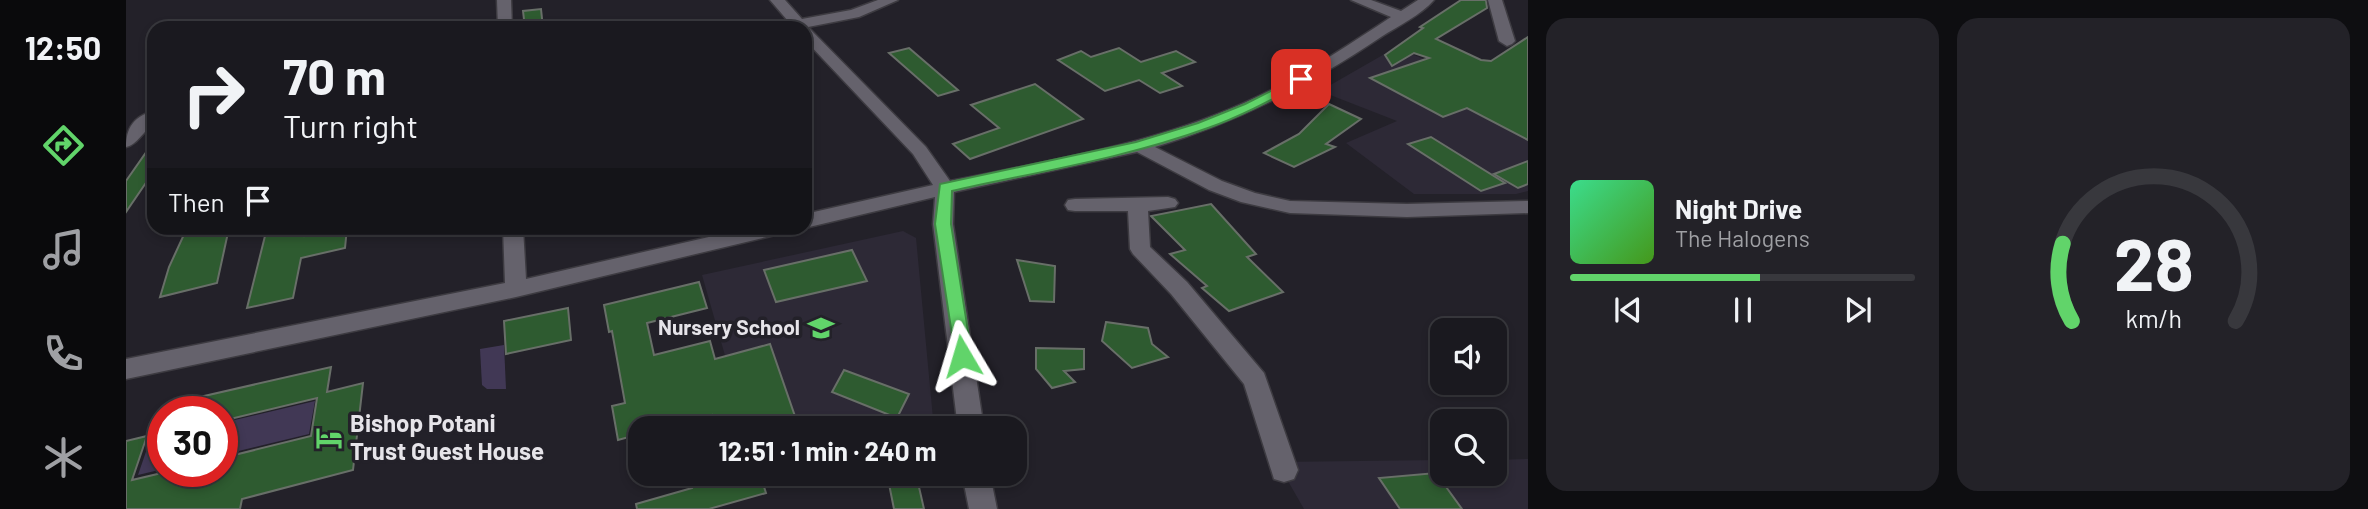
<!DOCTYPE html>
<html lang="en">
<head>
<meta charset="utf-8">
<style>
  body { margin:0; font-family:Barlow,sans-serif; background:#232228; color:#f1f3f6; height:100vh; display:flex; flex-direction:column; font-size:26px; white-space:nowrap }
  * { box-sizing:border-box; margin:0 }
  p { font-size:23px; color:#9fa0a4 }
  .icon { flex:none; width:38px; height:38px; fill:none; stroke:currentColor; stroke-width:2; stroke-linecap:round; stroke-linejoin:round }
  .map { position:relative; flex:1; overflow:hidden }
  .sheet { display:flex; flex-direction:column; gap:18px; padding:18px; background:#0e0e11; width:840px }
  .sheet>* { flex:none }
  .hud { position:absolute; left:21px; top:21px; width:665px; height:214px; border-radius:21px; box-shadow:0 4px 10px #0003,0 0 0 2px #38383d; background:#1a191f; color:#f1f3f6; overflow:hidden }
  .tools { position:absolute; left:1304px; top:318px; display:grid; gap:14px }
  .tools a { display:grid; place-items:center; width:77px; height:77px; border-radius:14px; background:#1a191f; box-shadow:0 4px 10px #0003,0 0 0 2px #38383d; font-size:35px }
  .speed { position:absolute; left:21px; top:396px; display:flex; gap:14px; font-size:35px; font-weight:700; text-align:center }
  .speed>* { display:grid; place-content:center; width:91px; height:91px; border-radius:50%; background:#1a191f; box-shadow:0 4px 10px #0003,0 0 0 2px #38383d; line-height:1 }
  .speed .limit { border:10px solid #d22; background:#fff; color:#111 }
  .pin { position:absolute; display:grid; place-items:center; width:60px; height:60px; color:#fff; margin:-30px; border-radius:14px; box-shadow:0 4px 10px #0006 }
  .me { position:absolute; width:77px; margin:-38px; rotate:353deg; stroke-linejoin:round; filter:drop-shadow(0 0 5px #0008) }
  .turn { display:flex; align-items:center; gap:24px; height:147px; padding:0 21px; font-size:32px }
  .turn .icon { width:91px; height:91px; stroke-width:2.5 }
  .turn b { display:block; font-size:49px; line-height:60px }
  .then { display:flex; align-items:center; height:66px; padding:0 21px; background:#0003; gap:14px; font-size:26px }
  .sheet .tile { flex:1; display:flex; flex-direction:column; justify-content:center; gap:10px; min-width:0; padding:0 24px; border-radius:21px; background:#232228 }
  .sheet .dial { align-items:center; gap:0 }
  .dial svg { height:182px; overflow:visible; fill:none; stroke:#38383d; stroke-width:7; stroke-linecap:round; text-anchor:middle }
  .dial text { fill:#f1f3f6; stroke:none }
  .song { display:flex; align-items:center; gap:21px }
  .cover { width:84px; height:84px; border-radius:10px; background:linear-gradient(135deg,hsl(150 70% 55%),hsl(100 70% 35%)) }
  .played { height:7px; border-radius:4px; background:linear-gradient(90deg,#61d46a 55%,#38383d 55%) }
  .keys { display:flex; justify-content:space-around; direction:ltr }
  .sheet .tiles { flex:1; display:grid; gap:18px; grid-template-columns:repeat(2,1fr) }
  .trip { position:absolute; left:502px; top:416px; width:399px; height:70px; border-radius:21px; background:#1a191f; box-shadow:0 4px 10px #0003,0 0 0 2px #38383d; font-weight:700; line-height:70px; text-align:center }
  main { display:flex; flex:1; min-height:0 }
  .menu { display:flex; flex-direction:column; width:126px; justify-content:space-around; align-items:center; background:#0a0a0c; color:#9fa0a4 }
  .menu .icon { width:49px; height:49px }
  .menu .selected { color:#61d46a }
  .menu b { font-size:32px; color:#f1f3f6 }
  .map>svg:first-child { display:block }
</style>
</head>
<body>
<main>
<nav class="menu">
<b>12:50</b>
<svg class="icon selected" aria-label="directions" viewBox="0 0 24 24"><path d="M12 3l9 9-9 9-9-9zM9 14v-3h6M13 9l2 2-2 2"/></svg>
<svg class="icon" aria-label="music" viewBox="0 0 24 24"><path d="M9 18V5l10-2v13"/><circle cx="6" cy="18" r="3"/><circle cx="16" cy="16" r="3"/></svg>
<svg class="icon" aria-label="phone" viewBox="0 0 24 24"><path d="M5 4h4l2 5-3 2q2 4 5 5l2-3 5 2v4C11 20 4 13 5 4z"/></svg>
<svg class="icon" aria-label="climate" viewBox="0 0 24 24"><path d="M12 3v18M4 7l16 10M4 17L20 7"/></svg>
</nav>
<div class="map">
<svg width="1402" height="509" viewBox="0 0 1402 509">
  <rect width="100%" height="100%" fill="#232129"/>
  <!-- built -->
  <g fill="#2d2936">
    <polygon points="1269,48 1402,98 1402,191 1390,194 1288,194 1220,143 1271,121 1194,91"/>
    <polygon points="777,231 790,238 808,429 620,429 576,275"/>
    <polygon points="1402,459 1402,509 1178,509 1151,462 1316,460 1316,474 1368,474 1369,460"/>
  </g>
  <!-- green -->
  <g fill="#413855">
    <polygon points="378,345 380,389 361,389 356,385 354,349"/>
    <polygon points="189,401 183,434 96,455 96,423"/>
    <polygon points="37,437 37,469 12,475 24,440"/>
  </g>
  <!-- building -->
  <g fill="#2e5b30" stroke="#686f68" stroke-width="2">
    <polygon points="1335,0 1360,0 1361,8 1310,39 1355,60 1365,61 1402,37 1402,140 1341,108 1317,117 1244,78 1303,58 1288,53 1266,66 1259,55 1297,28 1294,27"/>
    <polygon points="415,9 417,28 399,28 397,11"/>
    <polygon points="783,48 832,90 812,96 763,53"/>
    <polygon points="993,48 1015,62 1050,51 1069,62 1036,73 1056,86 1034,93 1013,80 979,91 932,60 955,51 965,57"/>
    <polygon points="909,84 957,119 844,159 827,144 873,128 845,105"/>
    <polygon points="1203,104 1235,119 1200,144 1209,147 1168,167 1138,153 1173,134"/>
    <polygon points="1305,137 1379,183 1355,191 1282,144"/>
    <polygon points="28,141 28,171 0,212 0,181"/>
    <polygon points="1402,161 1402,184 1392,188 1368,174"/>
    <polygon points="1085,204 1130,254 1121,257 1157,292 1103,311 1076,288 1081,286 1044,254 1059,250 1025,216"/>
    <polygon points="61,228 103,228 91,283 34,297 43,267"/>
    <polygon points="141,228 181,228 179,236 221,228 219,248 175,258 167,298 121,308"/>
    <polygon points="726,250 741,281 650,302 638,270"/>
    <polygon points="891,260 929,266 928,302 904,301"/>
    <polygon points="573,282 581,308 521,323 528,355 584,341 589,359 644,344 672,425 661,429 589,429 586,415 534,429 514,429 514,434 492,440 486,406 499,403 486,331 483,332 478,305"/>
    <polygon points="442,308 445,340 380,354 378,321"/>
    <polygon points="980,322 1022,328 1026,344 1042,357 1006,368 976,341"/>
    <polygon points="910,348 958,349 958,369 938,371 949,382 926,388 910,369"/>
    <polygon points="205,367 201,392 237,383 227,470 116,499 114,509 0,509 0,441 21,436 6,480 44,471 96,471 96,458 185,436 191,398 96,421 96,411 44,411 43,404"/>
    <polygon points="718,370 783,394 771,418 706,392"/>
    <polygon points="1310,473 1336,509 1274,509 1253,478"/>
    <polygon points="597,474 634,474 640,493 583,509 511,509 510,504 566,488 565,483"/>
    <polygon points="761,474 790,474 798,509 768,509"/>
  </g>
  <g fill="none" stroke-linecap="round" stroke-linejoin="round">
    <!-- minor casing -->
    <g stroke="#3d3b41" stroke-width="3">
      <g id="minor">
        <polygon points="371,0 385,0 386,28 372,28"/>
        <path d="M644 0H659L676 19 725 10 752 0H772L733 17 682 27 800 147 824 181C923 161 1024 145 1118 103 1170 80 1218 48 1265 17L1225 0H1245L1275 11 1292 0H1308C1295 15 1272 26 1255 37 1184 85 1111 122 1029 147L1096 181 1129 193 1164 201 1281 204 1402 201V213L1281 217 1164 213 1115 202 1083 190 1011 152 828 192 827 224 858 429H832L807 224 809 197 679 228H678L679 214 807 185 787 154 679 40V28H668Z"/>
        <polygon points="1362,0 1376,0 1389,41 1386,44 1381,46 1373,41"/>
        <path d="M28 111V124C18 130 11 145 0 147 0 128 8 116 28 111Z"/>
        <polygon points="1042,197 1049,199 1052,203 1049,207 1022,211 1024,247 1061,282 1138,373 1172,470 1168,479 1158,482 1148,479 1118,384 1045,294 1007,254 1004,249 1002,211 949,211 942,210 939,205 942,200 949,199"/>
        <polygon points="377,228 397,228 400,279 622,228 659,228 656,233 649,235 390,297 0,379 0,359 379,283"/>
        <polygon points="836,474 864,474 871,509 843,509"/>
      </g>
    </g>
    <!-- minor -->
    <use href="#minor" fill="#65626c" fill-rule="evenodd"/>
  </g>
  <!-- route -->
  <path fill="#61d46a" stroke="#3f8a45" stroke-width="2" d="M1175 76 1179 77V82C1147 99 1116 116 1082 128 1000 158 911 172 826 191L825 224 846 356 843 361H830L809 224 814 184 1010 142 1072 123 1119 104Z"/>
  <!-- icons -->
  <defs>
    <g id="school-bare" transform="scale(2.1)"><path d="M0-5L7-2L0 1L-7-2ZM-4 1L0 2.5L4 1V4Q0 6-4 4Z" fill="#61d46a" stroke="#232129" stroke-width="2.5" paint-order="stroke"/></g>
    <g id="hotel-bare" transform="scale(2.1)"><path d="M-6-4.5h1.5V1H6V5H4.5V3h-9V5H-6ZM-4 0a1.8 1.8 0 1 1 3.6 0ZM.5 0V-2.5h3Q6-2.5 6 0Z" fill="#61d46a" stroke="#232129" stroke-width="2.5" paint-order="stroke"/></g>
  </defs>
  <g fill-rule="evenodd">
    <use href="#school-bare" x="695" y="328"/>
    <use href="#hotel-bare" x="203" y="438"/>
  </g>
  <g text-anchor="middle" stroke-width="7" stroke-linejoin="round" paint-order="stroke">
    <!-- poi labels -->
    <g font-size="21" font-weight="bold" fill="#e6e4e9" stroke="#232129" text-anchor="end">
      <text x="674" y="335">Nursery School</text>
    </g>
    <!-- near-poi labels -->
    <g font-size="24" font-weight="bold" fill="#e6e4e9" stroke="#232129" text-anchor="start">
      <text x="224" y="432">Bishop Potani<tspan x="224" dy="28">Trust Guest House</tspan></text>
    </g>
  </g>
</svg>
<div class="tools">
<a><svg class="icon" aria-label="sound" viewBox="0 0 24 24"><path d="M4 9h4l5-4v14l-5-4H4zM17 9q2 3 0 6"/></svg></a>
<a><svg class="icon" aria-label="search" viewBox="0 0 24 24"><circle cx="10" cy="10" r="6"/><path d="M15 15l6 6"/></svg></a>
</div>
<div class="speed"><div class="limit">30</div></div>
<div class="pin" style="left:1175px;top:79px;background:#d93025"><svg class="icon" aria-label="arrive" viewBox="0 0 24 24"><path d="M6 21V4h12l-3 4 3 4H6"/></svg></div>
<svg class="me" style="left:836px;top:356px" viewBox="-20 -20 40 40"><path d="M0-17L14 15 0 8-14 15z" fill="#61d46a" stroke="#fff" stroke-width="4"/></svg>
<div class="trip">12:51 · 1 min · 240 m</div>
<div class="hud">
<div class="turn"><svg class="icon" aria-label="right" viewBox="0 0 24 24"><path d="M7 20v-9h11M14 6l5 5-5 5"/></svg><div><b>70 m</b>Turn right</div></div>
<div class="then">Then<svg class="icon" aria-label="arrive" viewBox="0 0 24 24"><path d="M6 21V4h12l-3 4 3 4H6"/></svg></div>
</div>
</div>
<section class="sheet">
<div class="tiles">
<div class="tile">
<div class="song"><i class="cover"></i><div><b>Night Drive</b><p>The Halogens</p></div></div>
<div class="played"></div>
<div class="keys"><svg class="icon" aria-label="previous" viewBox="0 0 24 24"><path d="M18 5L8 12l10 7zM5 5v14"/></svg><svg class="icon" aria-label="pause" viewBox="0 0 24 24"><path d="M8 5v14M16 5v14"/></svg><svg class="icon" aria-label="next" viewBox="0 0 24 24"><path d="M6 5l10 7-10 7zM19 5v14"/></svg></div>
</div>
<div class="tile dial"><svg viewBox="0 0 100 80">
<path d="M14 69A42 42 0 1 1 86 69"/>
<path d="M14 69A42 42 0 0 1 10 35" stroke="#61d46a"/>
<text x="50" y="56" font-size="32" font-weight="700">28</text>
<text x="50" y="72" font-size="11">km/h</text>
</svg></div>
</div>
</section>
</main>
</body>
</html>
